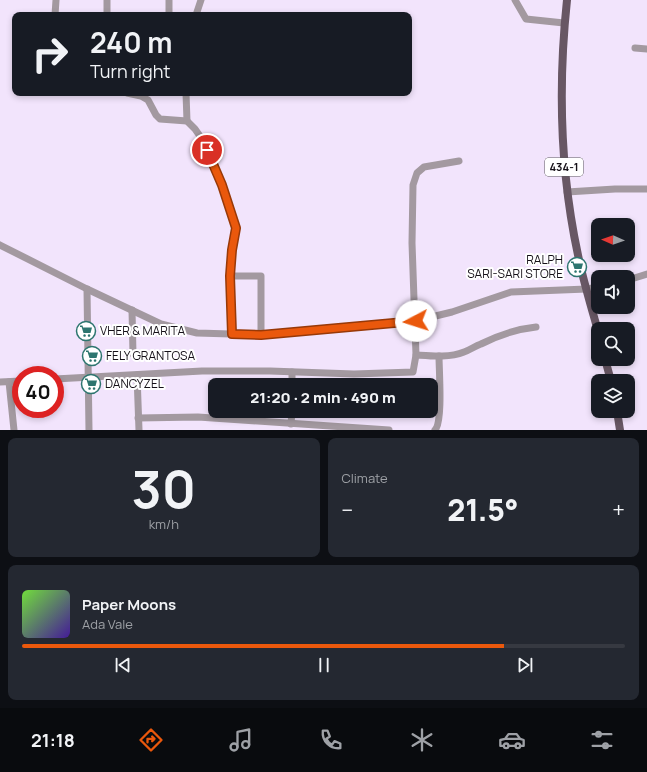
<!DOCTYPE html>
<html lang="en">
<head>
<meta charset="utf-8">
<style>
  body { margin:0; font-family:Manrope,sans-serif; background:#242831; color:#f1f3f6; height:100vh; display:flex; flex-direction:column; font-size:15px; white-space:nowrap }
  * { box-sizing:border-box; margin:0 }
  p { font-size:13px; color:#9ea1a6 }
  .icon { flex:none; width:22px; height:22px; fill:none; stroke:currentColor; stroke-width:2; stroke-linecap:round; stroke-linejoin:round }
  .map { position:relative; height:430px; overflow:hidden }
  .drawer { display:flex; flex-direction:column; gap:8px; padding:8px; background:#0d0f14; flex:1 }
  .drawer>* { flex:none }
  .banner { position:absolute; left:12px; top:12px; width:400px; height:84px; border-radius:8px; box-shadow:0 2px 6px #0003; background:#171b24; color:#f1f3f6; overflow:hidden }
  .needle { width:26px; rotate:272deg }
  .tools { position:absolute; left:591px; top:218px; display:grid; gap:8px }
  .tools a { display:grid; place-items:center; width:44px; height:44px; border-radius:8px; background:#171b24; box-shadow:0 2px 6px #0003; font-size:20px }
  .speed { position:absolute; left:12px; top:366px; display:flex; gap:8px; font-size:20px; font-weight:700; text-align:center }
  .speed>* { display:grid; place-content:center; width:52px; height:52px; border-radius:50%; background:#171b24; box-shadow:0 2px 6px #0003; line-height:1 }
  .speed .limit { border:6px solid #d22; background:#fff; color:#111 }
  .pin { position:absolute; display:grid; place-items:center; width:34px; height:34px; color:#fff; margin:-17px; border:2px solid #fff; border-radius:50%; box-shadow:0 1px 4px #0007 }
  .me { position:absolute; width:44px; margin:-22px; rotate:265deg; stroke-linejoin:round; filter:drop-shadow(0 0 3px #0008) }
  .turn { display:flex; align-items:center; gap:14px; height:84px; padding:0 12px; font-size:18px }
  .turn .icon { width:52px; height:52px; stroke-width:2.5 }
  .turn b { display:block; font-size:28px; line-height:34px }
  .big { font-size:30px; font-weight:800; line-height:1.1 }
  .drawer .tile { flex:1; display:flex; flex-direction:column; justify-content:center; gap:6px; min-width:0; padding:0 14px; border-radius:8px; background:#242831 }
  .drawer .dial { align-items:center; gap:0 }
  .dial b { font-size:52px; line-height:1 }
  .song { display:flex; align-items:center; gap:12px }
  .cover { width:48px; height:48px; border-radius:6px; background:linear-gradient(135deg,hsl(100 70% 55%),hsl(260 70% 35%)) }
  .played { height:4px; border-radius:2px; background:linear-gradient(90deg,#ea580c 80%,#363941 80%) }
  .keys { display:flex; justify-content:space-around; direction:ltr }
  .heat { display:flex; justify-content:space-between; align-items:center; font-size:22px; direction:ltr }
  .drawer .tiles { flex:1; display:grid; gap:8px; grid-template-columns:1fr 1fr }
  .tile:last-child { grid-column:span 2 }
  .trip { position:absolute; left:208px; top:378px; width:230px; height:40px; border-radius:8px; background:#171b24; box-shadow:0 2px 6px #0003; font-weight:800; line-height:40px; text-align:center }
  .tab-bar { display:flex; height:64px; justify-content:space-around; align-items:center; background:#090b0e; color:#9ea1a6 }
  .tab-bar .icon { width:28px; height:28px }
  .tab-bar .selected { color:#ea580c }
  .tab-bar b { font-size:18px; color:#f1f3f6 }
  .map>svg:first-child { display:block }
</style>
</head>
<body>
<div class="map">
<svg width="647" height="430" viewBox="0 0 647 430">
  <rect width="100%" height="100%" fill="#f2e4fc"/>
  <g fill="none" stroke-linecap="round" stroke-linejoin="round">
    <!-- minor -->
    <g stroke="#a399a0" stroke-width="7">
      <polyline points="515,0 526,19 564,23"/>
      <polyline points="55,15 56,0"/>
      <polyline points="107,15 107,0"/>
      <polyline points="169,15 169,0"/>
      <polyline points="196,15 201,0"/>
      <polyline points="635,48 647,49"/>
      <polyline points="127,93 141,96 148,100 156,115 160,119 187,121 195,129 202,139 222,185 236,228 232,250 230,276 232,334"/>
      <polyline points="186,93 187,121"/>
      <polyline points="567,192 615,189 647,189"/>
      <polyline points="0,245 87,289 161,324 197,333 261,335 415,321 452,312 511,292 587,289 598,287"/>
      <polyline points="230,276 261,276 261,335"/>
      <polyline points="628,280 647,274"/>
      <polyline points="87,289 89,430"/>
      <polyline points="132,310 133,354"/>
      <polyline points="416,355 412,243 413,185 417,173 424,167 459,161"/>
      <polyline points="137,375 139,430"/>
      <path d="M55 379 202 371H270L354 374 413 372 416 355C431 356 449 358 464 352 470 350 475 346 481 344 499 335 517 329 536 327"/>
      <polyline points="0,382 21,381"/>
      <polyline points="9,382 14,430"/>
      <polyline points="292,385 292,372"/>
      <polyline points="138,418 198,417 389,430"/>
      <polyline points="291,424 292,411"/>
      <path d="M435 430C443 422 439 370 439 356"/>
    </g>
    <!-- major -->
    <g stroke="#685764" stroke-width="8">
      <path d="M567 0C558 85 560 171 578 255 583 280 591 306 598 331"/>
      <polyline points="605,359 611,381"/>
      <polyline points="617,411 620,430"/>
    </g>
  </g>
  <g fill="none" stroke-linecap="round" stroke-linejoin="round">
    <!-- route casing -->
    <g stroke="#983908" stroke-width="10">
      <polyline id="route" points="207,150 222,185 236,228 232,250 230,276 232,334 261,335 416,321"/>
    </g>
    <!-- route -->
    <use href="#route" stroke="#ea580c" stroke-width="7"/>
  </g>
  <!-- icons -->
  <defs>
    <g id="supermarket-ring" transform="scale(1)"><circle r="9.5" fill="#fff" stroke="#2d756f" stroke-width="1.5"/><path d="M-6-5.5h2.5l.6 2H6L4.5 2H-2.5L-4.4-4H-6ZM-1.5 3.2a1.3 1.3 0 1 0 .1 0ZM3 3.2a1.3 1.3 0 1 0 .1 0Z" fill="#2d756f"/></g>
  </defs>
  <g fill-rule="evenodd">
    <use href="#supermarket-ring" x="577" y="267"/>
    <use href="#supermarket-ring" x="86" y="331"/>
    <use href="#supermarket-ring" x="92" y="356"/>
    <use href="#supermarket-ring" x="91" y="384"/>
  </g>
  <g text-anchor="middle" stroke-width="4" stroke-linejoin="round" paint-order="stroke">
    <!-- shield labels -->
    <rect fill="#fff" stroke="#5b585d" stroke-width="1" x="545" y="158" width="38" height="18" rx="3"/>
    <g font-size="11" font-weight="bold" fill="#151018">
      <text x="564" y="171">434-1</text>
    </g>
    <!-- poi labels -->
    <g font-size="12" fill="#151018" stroke="#fff" text-anchor="start">
      <text x="563" y="264" text-anchor="end">RALPH<tspan x="563" dy="14">SARI-SARI STORE</tspan></text>
      <text x="100" y="335">VHER &amp; MARITA</text>
      <text x="106" y="360">FELY GRANTOSA</text>
      <text x="105" y="388">DANCYZEL</text>
    </g>
  </g>
</svg>
<div class="tools">
<a><svg class="needle" viewBox="-14 -14 28 28"><path d="M0-13l5 13h-10z" fill="#e53935"/><path d="M0 13l5-13h-10z" fill="#9ea1a6"/></svg></a>
<a><svg class="icon" aria-label="sound" viewBox="0 0 24 24"><path d="M4 9h4l5-4v14l-5-4H4zM17 9q2 3 0 6"/></svg></a>
<a><svg class="icon" aria-label="search" viewBox="0 0 24 24"><circle cx="10" cy="10" r="6"/><path d="M15 15l6 6"/></svg></a>
<a><svg class="icon" aria-label="layers" viewBox="0 0 24 24"><path d="M12 4l9 5-9 5-9-5zM3 14l9 5 9-5"/></svg></a>
</div>
<div class="speed"><div class="limit">40</div></div>
<div class="pin" style="left:207px;top:150px;background:#d93025"><svg class="icon" aria-label="arrive" viewBox="0 0 24 24"><path d="M6 21V4h12l-3 4 3 4H6"/></svg></div>
<svg class="me" style="left:416px;top:321px" viewBox="-20 -20 40 40"><circle r="19" fill="#fff"/><path d="M0-13L10 11 0 6-10 11z" fill="#ea580c"/></svg>
<div class="trip">21:20 · 2 min · 490 m</div>
<div class="banner">
<div class="turn"><svg class="icon" aria-label="right" viewBox="0 0 24 24"><path d="M7 20v-9h11M14 6l5 5-5 5"/></svg><div><b>240 m</b>Turn right</div></div>
</div>
</div>
<section class="drawer">
<div class="tiles">
<div class="tile dial"><b>30</b><p>km/h</p></div>
<div class="tile"><p>Climate</p>
<div class="heat"><a>−</a><b class="big">21.5°</b><a>+</a></div>
</div>
<div class="tile">
<div class="song"><i class="cover"></i><div><b>Paper Moons</b><p>Ada Vale</p></div></div>
<div class="played"></div>
<div class="keys"><svg class="icon" aria-label="previous" viewBox="0 0 24 24"><path d="M18 5L8 12l10 7zM5 5v14"/></svg><svg class="icon" aria-label="pause" viewBox="0 0 24 24"><path d="M8 5v14M16 5v14"/></svg><svg class="icon" aria-label="next" viewBox="0 0 24 24"><path d="M6 5l10 7-10 7zM19 5v14"/></svg></div>
</div>
</div>
</section>
<nav class="tab-bar">
<b>21:18</b>
<svg class="icon selected" aria-label="directions" viewBox="0 0 24 24"><path d="M12 3l9 9-9 9-9-9zM9 14v-3h6M13 9l2 2-2 2"/></svg>
<svg class="icon" aria-label="music" viewBox="0 0 24 24"><path d="M9 18V5l10-2v13"/><circle cx="6" cy="18" r="3"/><circle cx="16" cy="16" r="3"/></svg>
<svg class="icon" aria-label="phone" viewBox="0 0 24 24"><path d="M5 4h4l2 5-3 2q2 4 5 5l2-3 5 2v4C11 20 4 13 5 4z"/></svg>
<svg class="icon" aria-label="climate" viewBox="0 0 24 24"><path d="M12 3v18M4 7l16 10M4 17L20 7"/></svg>
<svg class="icon" aria-label="car" viewBox="0 0 24 24"><path d="M5 17H2v-5l4-1 3-4h7l3 4 3 1v5h-3M9 17h6M6 11h13"/><circle cx="7" cy="17" r="2"/><circle cx="17" cy="17" r="2"/></svg>
<svg class="icon" aria-label="filters" viewBox="0 0 24 24"><path d="M4 7h16M4 17h16"/><circle cx="9" cy="7" r="2"/><circle cx="15" cy="17" r="2"/></svg>
</nav>
</body>
</html>
